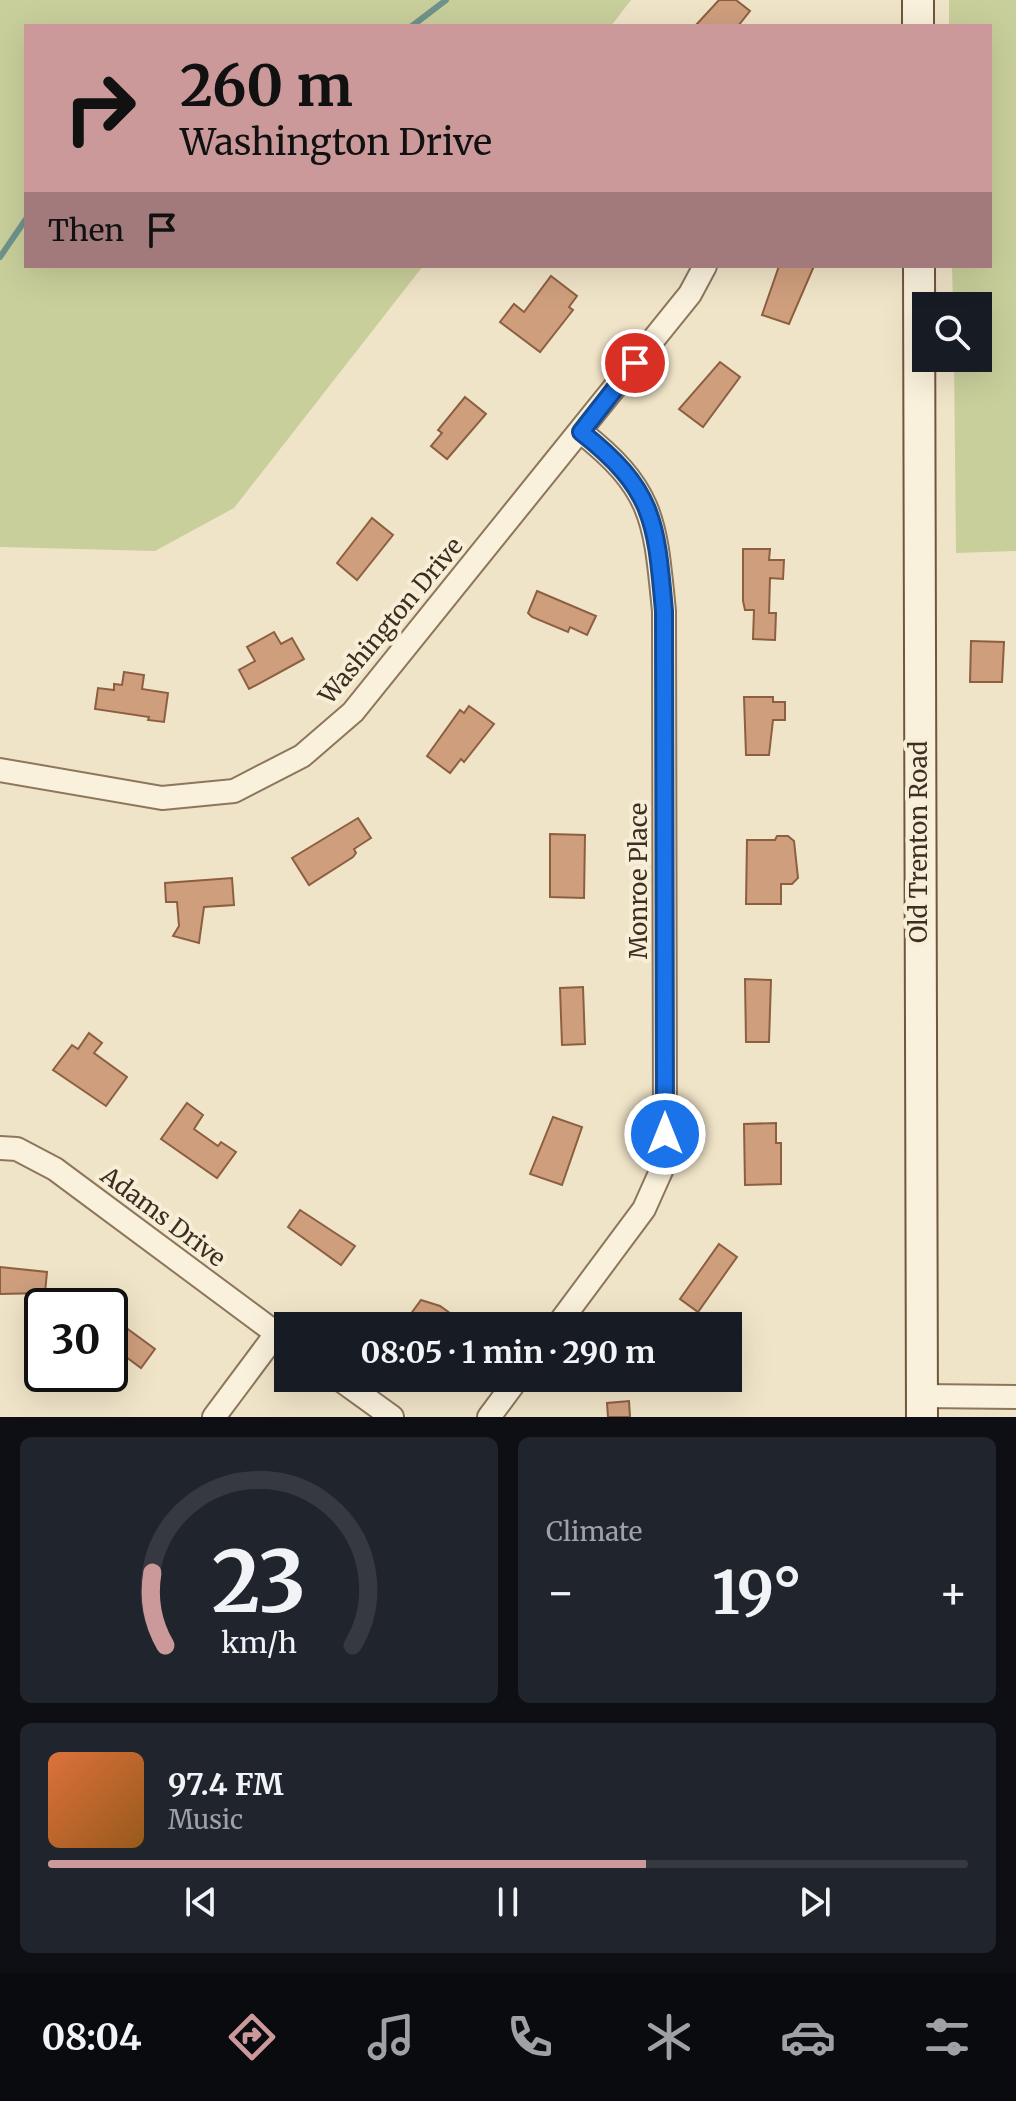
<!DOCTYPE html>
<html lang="en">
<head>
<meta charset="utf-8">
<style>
  body { margin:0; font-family:Merriweather,serif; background:#20242c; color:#f1f3f6; height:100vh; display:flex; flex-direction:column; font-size:30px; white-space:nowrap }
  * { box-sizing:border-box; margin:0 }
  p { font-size:26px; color:#9ea1a6 }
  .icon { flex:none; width:44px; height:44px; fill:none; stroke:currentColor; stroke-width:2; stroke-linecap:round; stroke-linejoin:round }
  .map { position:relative; height:1417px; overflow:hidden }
  .drawer { display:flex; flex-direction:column; gap:20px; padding:20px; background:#0d0f14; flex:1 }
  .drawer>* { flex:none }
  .hud { position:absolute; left:24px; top:24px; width:968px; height:244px; border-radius:0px; box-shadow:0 8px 32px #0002; background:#cc999b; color:#111; overflow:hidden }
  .tools { position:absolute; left:912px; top:292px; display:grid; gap:16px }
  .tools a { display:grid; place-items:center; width:80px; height:80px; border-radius:0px; background:#171b24; box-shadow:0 8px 32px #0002; font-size:40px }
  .speed { position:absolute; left:24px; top:1288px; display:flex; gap:16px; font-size:40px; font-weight:700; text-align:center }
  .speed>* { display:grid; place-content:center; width:104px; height:104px; border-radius:50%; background:#171b24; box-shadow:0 8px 32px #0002; line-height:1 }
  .speed .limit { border:4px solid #111; border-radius:12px; background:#fff; color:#111 }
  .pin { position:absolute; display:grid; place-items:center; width:68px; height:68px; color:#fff; margin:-34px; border:4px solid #fff; border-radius:50%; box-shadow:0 2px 8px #0007 }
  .me { position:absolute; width:88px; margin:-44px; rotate:0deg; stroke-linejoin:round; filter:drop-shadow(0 0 6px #0008) }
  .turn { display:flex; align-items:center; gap:28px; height:168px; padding:0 24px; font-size:36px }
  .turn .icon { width:104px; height:104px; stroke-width:2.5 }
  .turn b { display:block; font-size:56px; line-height:68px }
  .then { display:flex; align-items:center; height:76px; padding:0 24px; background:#0003; gap:16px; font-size:30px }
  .big { font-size:60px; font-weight:700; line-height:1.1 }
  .drawer .tile { flex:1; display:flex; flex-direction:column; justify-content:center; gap:12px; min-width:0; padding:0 28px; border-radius:12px; background:#20242c }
  .drawer .dial { align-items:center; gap:0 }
  .dial svg { height:208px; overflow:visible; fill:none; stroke:#363941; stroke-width:7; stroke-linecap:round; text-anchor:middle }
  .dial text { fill:#f1f3f6; stroke:none }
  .song { display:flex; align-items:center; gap:24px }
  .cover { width:96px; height:96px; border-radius:12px; background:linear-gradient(135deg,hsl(20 70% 55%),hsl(30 70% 35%)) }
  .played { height:8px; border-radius:4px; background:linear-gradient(90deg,#cc999b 65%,#363941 65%) }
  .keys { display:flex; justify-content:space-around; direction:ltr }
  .heat { display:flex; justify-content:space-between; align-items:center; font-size:44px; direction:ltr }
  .drawer .tiles { flex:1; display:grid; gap:20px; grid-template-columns:1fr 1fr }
  .tile:last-child { grid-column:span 2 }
  .trip { position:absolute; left:274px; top:1312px; width:468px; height:80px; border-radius:0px; background:#171b24; box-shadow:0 8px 32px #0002; font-weight:700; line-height:80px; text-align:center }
  .dock { display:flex; height:128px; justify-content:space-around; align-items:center; background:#090b0e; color:#9ea1a6 }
  .dock .icon { width:56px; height:56px }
  .dock .current { color:#cc999b }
  .dock b { font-size:36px; color:#f1f3f6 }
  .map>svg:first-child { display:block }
</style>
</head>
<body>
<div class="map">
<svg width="1016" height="1417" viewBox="0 0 1016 1417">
  <rect width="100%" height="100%" fill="#f0e4c8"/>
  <!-- green -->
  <g fill="#c9cf9b">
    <polygon points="0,0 631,0 611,26 26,26 26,266 423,266 234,508 155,551 0,547"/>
    <polygon points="949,0 1016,0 1016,551 956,553 954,358 978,358 978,306 953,306 952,266 990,266 990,26 949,26"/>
  </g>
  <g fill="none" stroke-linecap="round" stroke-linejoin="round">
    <!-- stream -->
    <g stroke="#6f938a" stroke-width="6">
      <polyline points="412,26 446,0"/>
      <polyline points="0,257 26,219"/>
    </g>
  </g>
  <!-- building -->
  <g fill="#cf9f7d" stroke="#8d5f41" stroke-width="2">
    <polygon points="719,0 736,0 750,11 738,26 695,26"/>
    <polygon points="779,266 814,266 789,324 762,315"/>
    <polygon points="551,276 577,296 569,307 573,310 540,352 500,322 514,304 524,312"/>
    <polygon points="720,362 740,377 703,427 679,409"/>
    <polygon points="465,397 486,414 447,459 431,446 442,433 438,430"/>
    <polygon points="372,518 393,535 357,580 337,563"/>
    <polygon points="743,549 770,549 769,560 784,560 783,579 770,578 769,613 776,613 775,640 753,639 754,610 745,610 743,601"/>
    <polygon points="537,591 596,616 587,635 570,627 568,632 532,617 528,613"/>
    <polygon points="274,632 281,644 292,638 304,659 249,689 239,670 255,661 247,647"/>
    <polygon points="971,641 1004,642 1002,682 970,682"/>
    <polygon points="124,672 144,675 142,689 168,693 164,722 148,720 149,717 95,709 98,688 114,690 114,684 122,685"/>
    <polygon points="744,697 773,697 773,702 785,702 785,720 773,720 769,755 746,755"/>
    <polygon points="469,706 494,724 464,762 461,759 450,773 427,756 460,710 464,713"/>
    <polygon points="358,818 371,838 354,849 356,853 353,857 309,885 292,858"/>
    <polygon points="550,834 585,835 584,898 550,897"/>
    <polygon points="777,836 788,836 794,841 798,878 792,884 781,884 781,904 746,904 747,840 775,840"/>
    <polygon points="232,878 234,905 204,907 199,943 173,936 179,926 177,902 166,902 165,883"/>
    <polygon points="745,979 771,980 769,1042 746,1042"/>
    <polygon points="583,987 585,1044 562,1045 560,988"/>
    <polygon points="89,1033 102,1043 94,1053 127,1077 106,1106 53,1070 72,1045 78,1049"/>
    <polygon points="187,1103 203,1115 194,1129 218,1146 221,1142 236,1152 217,1178 161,1139"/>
    <polygon points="553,1117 582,1127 562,1185 530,1174"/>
    <polygon points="776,1123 776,1143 781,1143 781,1184 745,1185 744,1124"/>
    <polygon points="300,1210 355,1246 341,1265 288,1227"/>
    <polygon points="719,1244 737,1257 698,1312 680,1299"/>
    <polygon points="0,1267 47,1272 45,1293 0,1294"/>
    <polygon points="421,1300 440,1306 468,1326 402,1326"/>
    <polygon points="110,1316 155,1349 141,1368 126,1357 120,1366 110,1359"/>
    <polygon points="629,1401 630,1417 608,1417 607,1403"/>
  </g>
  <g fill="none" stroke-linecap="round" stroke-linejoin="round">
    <!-- street casing -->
    <g stroke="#8d765c" stroke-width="26">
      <g id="street">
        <polyline points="0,770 162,798 234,791 302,756 353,712 690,294 705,266"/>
        <polyline points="0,1148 17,1149 55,1169 288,1342"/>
        <path d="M557 1326 644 1209 661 1171 665 1134 664 611C655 522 655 490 581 432"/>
        <polyline points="338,1378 392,1417"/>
        <polyline points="922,1396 1016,1397"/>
        <polyline points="214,1417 276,1334"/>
        <polyline points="489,1417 518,1378"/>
      </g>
    </g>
    <!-- secondary casing -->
    <g stroke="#6f573f" stroke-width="34">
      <g id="secondary">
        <polyline points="918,0 918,26"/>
        <polyline points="919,266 922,1417"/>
      </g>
    </g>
    <!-- street -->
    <use href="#street" stroke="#faf1dc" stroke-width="22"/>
    <!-- secondary -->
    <use href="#secondary" stroke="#faf1dc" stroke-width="30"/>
  </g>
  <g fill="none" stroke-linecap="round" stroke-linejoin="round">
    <!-- route casing -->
    <g stroke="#114b97" stroke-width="20">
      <path id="route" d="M635 363 581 432C655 490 656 522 664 611L665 1134"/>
    </g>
    <!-- route -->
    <use href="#route" stroke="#1a73e8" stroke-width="14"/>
  </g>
  <g text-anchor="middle" stroke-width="8" stroke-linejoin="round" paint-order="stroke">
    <!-- street labels -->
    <g font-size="24" fill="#3d2e20" stroke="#f7eed8">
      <text transform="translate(391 621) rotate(-50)" y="8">Washington Drive</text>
      <text transform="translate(919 842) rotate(-90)" y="8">Old Trenton Road</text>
      <text transform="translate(639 881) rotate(-90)" y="8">Monroe Place</text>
      <text transform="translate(163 1217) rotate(37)" y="8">Adams Drive</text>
    </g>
  </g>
</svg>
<div class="tools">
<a><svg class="icon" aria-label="search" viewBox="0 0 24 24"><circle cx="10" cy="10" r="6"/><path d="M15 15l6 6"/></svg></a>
</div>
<div class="speed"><div class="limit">30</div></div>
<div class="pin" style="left:635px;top:363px;background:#d93025"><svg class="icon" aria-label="arrive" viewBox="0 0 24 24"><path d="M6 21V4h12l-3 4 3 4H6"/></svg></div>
<svg class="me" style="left:665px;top:1134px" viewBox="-20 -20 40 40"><circle r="17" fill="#1a73e8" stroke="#fff" stroke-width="3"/><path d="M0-11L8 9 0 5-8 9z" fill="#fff"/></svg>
<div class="trip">08:05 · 1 min · 290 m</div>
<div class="hud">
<div class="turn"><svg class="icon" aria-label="right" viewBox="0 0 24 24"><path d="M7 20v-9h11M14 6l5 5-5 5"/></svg><div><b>260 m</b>Washington Drive</div></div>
<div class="then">Then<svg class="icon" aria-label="arrive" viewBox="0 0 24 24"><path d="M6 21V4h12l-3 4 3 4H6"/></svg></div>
</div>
</div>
<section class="drawer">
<div class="tiles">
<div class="tile dial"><svg viewBox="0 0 100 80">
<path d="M14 69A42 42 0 1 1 86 69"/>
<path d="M14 69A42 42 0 0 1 9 41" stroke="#cc999b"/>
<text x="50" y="56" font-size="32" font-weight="700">23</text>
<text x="50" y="72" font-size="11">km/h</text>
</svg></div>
<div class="tile"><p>Climate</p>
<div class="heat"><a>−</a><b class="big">19°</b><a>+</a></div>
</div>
<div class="tile">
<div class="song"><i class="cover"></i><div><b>97.4 FM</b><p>Music</p></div></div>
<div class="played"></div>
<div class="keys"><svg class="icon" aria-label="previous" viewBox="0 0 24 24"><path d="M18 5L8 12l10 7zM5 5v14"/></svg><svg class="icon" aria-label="pause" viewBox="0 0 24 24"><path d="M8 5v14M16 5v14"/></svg><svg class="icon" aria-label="next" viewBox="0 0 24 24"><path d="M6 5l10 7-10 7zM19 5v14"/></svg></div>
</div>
</div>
</section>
<nav class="dock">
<b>08:04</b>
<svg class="icon current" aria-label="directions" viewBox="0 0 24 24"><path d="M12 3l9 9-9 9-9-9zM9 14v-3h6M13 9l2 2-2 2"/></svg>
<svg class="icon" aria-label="music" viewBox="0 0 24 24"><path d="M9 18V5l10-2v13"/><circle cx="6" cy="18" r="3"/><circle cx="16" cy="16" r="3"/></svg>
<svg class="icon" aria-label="phone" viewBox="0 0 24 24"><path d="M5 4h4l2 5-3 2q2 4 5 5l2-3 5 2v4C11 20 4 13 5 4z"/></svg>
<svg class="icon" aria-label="climate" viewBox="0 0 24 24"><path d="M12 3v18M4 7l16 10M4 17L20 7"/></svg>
<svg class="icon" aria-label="car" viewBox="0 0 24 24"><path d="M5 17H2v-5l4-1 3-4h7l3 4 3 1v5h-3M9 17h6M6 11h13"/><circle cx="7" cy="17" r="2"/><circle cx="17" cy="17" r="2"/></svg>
<svg class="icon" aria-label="filters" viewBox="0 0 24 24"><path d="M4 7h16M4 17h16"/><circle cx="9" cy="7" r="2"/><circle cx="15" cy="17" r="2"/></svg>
</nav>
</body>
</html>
